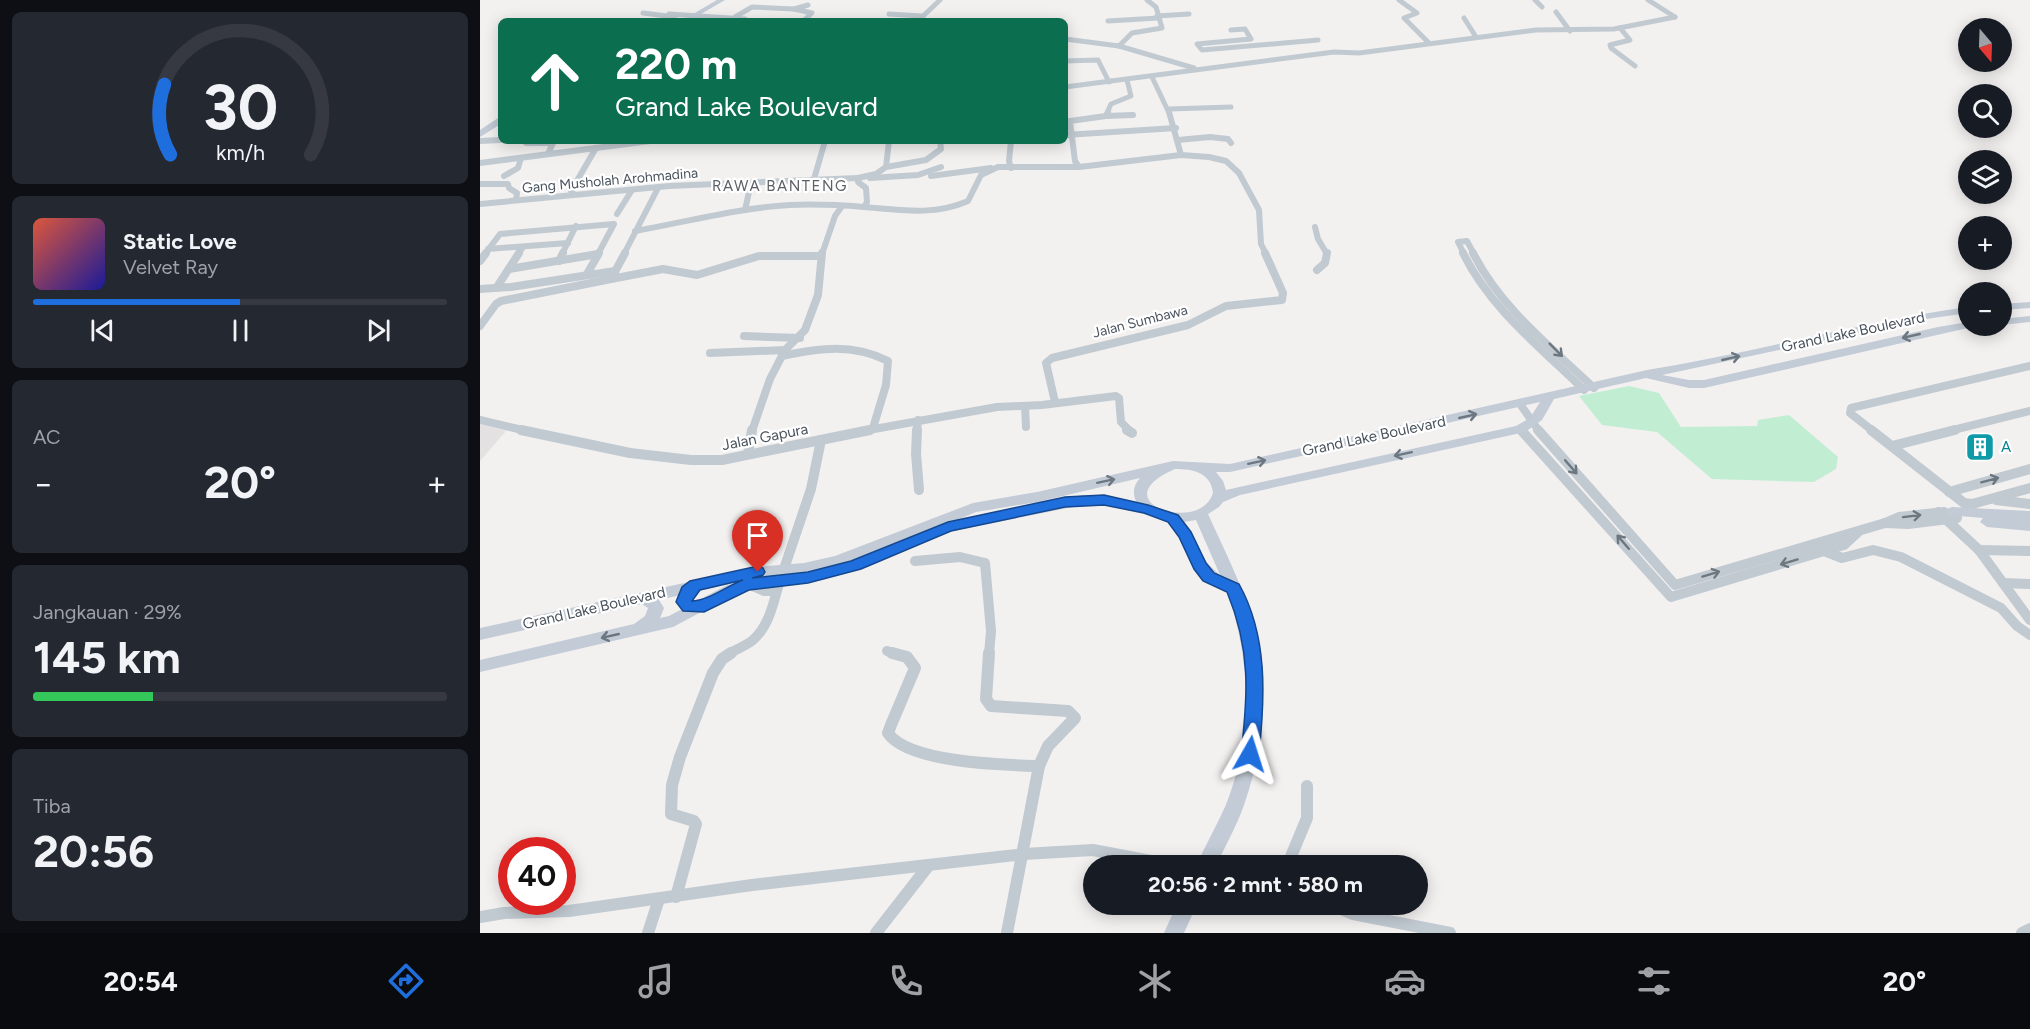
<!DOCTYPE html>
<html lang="id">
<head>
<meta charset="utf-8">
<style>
  body { margin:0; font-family:Figtree,sans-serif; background:#242831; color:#f1f3f6; height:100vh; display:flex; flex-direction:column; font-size:22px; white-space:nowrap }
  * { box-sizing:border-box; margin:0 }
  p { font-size:20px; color:#9ea1a6 }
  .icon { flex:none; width:33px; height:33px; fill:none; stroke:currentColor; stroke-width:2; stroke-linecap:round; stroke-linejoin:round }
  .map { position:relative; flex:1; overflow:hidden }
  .drawer { display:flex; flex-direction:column; gap:12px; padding:12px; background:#0d0f14; width:480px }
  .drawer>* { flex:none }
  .banner { position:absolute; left:18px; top:18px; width:570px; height:126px; border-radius:9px; box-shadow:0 3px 15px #0003; background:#0b6e4f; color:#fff; overflow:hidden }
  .needle { width:39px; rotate:161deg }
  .tools { position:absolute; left:1478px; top:18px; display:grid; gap:12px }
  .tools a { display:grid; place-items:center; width:54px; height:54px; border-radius:50%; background:#171b24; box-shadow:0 3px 15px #0003; font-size:30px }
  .speed { position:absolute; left:18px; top:837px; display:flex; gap:12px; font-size:30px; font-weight:700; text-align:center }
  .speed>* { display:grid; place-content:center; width:78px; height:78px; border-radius:50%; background:#171b24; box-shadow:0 3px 15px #0003; line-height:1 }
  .speed .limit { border:9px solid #d22; background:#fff; color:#111 }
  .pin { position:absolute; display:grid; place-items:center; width:51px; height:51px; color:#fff; margin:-62px -26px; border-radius:50% 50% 50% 0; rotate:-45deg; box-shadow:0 0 6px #0007 }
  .pin .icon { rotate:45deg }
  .me { position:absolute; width:66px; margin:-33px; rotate:6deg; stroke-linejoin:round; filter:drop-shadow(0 0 4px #0008) }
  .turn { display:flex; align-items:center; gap:21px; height:126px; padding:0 18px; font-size:27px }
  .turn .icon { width:78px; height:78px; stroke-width:2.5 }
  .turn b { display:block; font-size:42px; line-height:51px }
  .big { font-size:45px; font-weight:700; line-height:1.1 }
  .drawer .card { flex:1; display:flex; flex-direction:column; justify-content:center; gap:9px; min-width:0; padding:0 21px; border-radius:9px; background:#242831 }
  .drawer .dial { align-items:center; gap:0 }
  .dial svg { height:156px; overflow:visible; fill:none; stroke:#363941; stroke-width:7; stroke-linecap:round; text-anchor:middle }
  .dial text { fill:#f1f3f6; stroke:none }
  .song { display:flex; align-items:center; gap:18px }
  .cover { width:72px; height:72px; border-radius:9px; background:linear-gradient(135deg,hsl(10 70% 55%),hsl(240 70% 35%)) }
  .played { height:6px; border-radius:3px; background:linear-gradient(90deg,#1f6ede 50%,#363941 50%) }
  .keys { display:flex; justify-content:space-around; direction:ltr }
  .heat { display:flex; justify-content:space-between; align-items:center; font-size:33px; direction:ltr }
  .charge { height:9px; border-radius:4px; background:linear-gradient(90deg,#34c759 29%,#363941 0) }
  .trip { position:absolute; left:603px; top:855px; width:345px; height:60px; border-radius:30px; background:#171b24; box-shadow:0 3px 15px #0003; font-weight:700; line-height:60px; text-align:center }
  .tab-bar { display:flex; height:96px; justify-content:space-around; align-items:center; background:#090b0e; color:#9ea1a6 }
  .tab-bar .icon { width:42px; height:42px }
  .tab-bar .active { color:#1f6ede }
  .tab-bar b { font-size:27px; color:#f1f3f6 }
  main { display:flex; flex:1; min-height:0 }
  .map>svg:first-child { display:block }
</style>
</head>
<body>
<main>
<section class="drawer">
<div class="card dial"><svg viewBox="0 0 100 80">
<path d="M14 69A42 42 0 1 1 86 69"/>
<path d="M14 69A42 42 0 0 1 11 33" stroke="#1f6ede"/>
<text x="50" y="56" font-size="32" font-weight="700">30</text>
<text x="50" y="72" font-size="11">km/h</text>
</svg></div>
<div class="card">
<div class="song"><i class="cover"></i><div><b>Static Love</b><p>Velvet Ray</p></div></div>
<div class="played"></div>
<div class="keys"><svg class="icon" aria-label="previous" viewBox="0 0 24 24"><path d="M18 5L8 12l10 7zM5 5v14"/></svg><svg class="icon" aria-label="pause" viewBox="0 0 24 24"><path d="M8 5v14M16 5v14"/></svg><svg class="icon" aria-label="next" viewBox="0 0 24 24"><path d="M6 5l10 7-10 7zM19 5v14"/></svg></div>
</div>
<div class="card"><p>AC</p>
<div class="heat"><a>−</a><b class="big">20°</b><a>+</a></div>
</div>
<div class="card"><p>Jangkauan · 29%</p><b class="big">145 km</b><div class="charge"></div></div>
<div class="card"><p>Tiba</p><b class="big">20:56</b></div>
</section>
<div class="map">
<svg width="1550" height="933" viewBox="0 0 1550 933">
  <rect width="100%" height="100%" fill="#f3f0f0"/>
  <!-- education -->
  <polygon fill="#e3e1e2" points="0,424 26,431 0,461"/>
  <!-- green -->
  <polygon fill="#c1eed3" points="1149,386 1179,393 1201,427 1277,426 1278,420 1309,415 1358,457 1356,469 1334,482 1232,479 1177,432 1122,425 1099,396"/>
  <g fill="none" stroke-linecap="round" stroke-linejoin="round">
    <!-- street-far4 -->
    <g stroke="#c1cad1" stroke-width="5">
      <polyline points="919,0 937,13 924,18 949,43"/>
      <polyline points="1055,0 1062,7"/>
      <polyline points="1168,0 1195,17"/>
      <polyline points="1076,12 1090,31"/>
      <polyline points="163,13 195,17"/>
      <polyline points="189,14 265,19 262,21"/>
      <polyline points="409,14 442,16"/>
      <polyline points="677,16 709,14"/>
      <polyline points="255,17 272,7 314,9"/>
      <polyline points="984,18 996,37"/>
      <polyline points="440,19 460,0"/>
      <polyline points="323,21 332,13 314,9 328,5"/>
      <polyline points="628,21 678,18"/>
      <polyline points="1140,28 1150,40 1130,45 1131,48 1155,66"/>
      <polyline points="751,30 765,29 771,39 717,44 722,50 838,40"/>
      <polyline points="585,39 639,46 714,68"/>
      <polyline points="639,46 652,33 682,28 676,7 667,0"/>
      <polyline points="585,61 618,60 629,82"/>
      <polyline points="672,77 689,113"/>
      <polyline points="585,87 854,52 879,53 1056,30 1134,29 1195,17"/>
      <polyline points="689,109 751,107"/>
      <polyline points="627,113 631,104 651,96 647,80"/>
    </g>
    <!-- street-far3 -->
    <g stroke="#c1cad1" stroke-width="6">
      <polyline points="689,112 701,155"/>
      <polyline points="626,116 653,115"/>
      <polyline points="585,135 696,128"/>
      <polyline points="698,140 730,137 748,139 751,143"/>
      <polyline points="0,141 21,140"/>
      <polyline points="44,141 46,143 73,143 68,154"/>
      <polyline points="531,141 529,161 531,168"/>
      <polyline points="0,163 170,141"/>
      <polyline points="406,167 409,141"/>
      <polyline points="599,167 595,161 590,121 626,116 628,112"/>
      <polyline points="24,176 38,168 41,158"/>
      <polyline points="451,176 511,168"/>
      <polyline points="390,178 438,175 461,167"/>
      <polyline points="334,179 345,141"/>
      <polyline points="0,184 28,184 29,188 37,193 36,200"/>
      <polyline points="94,194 91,191 116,148"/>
      <polyline points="0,204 189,186 378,178"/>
      <polyline points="384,207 387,202 386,188 378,182 378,178 396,174 406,167 446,160 461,149 460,141"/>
      <polyline points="265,210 269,192"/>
      <polyline points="137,214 152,190"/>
      <polyline points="835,227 838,239 847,254"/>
      <path d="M155 231C206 222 258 208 310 205 334 204 359 205 384 207 420 210 454 216 488 201L501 175 518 167H599L701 155 729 157 746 161 759 173 779 210 781 244 786 254"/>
      <polyline points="8,249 88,243"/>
      <polyline points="5,254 20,234 134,224 118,254"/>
      <polyline points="38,254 43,247"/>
      <polyline points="82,254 96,226"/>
      <polyline points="144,254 178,188"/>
      <polyline points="342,254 355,216 362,206"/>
      <polyline points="984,254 978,242 987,241 994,254"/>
    </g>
    <!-- street-far2 -->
    <g stroke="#c1cad1" stroke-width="8">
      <path d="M983 253C1010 308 1061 348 1104 390"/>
      <path d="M993 253C1020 307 1071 347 1114 388"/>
      <polyline points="0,261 6,253"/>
      <polyline points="79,261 83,253"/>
      <polyline points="29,269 118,254"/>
      <polyline points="837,270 845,263 847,253"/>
      <polyline points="107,274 119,253"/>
      <polyline points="131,279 183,269 217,275 279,256 341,256"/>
      <polyline points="17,287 39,253"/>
      <polyline points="0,289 31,287 135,271"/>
      <polyline points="0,326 16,304 21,301 131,279 145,253"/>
      <polyline points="264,336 320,338"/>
      <polyline points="230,353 305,350"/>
      <path d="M302 356C340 348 372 343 408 361L406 385 393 428"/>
      <polyline points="575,402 566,363 572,358 708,325 746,306 802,300 803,293 785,253"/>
      <polyline points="1040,404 1059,431"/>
      <polyline points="545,406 546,427"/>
      <polyline points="0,420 47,431"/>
      <polyline points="1040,429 1042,431"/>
      <polyline points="272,431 290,379 305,350 325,330 338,295 342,253"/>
      <polyline points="383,431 517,407 562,405 636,396 639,398 641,422 650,431"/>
      <polyline points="437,431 438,420"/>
      <polyline points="1393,431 1370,413 1371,408 1550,366"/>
      <polyline points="1469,431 1550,411"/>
    </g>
    <!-- street-far1 -->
    <g stroke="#c1cad1" stroke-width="10">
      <polyline points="41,430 150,453 211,460 242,460 390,430"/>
      <polyline points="437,430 436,454 439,490"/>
      <polyline points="647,430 652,433"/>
      <polyline points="1041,430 1191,597 1364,545 1378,532"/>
      <polyline points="1058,430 1195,585 1405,523"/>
      <polyline points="1391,430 1484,503 1492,504 1550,488"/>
      <polyline points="1412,446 1475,430"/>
      <polyline points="268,454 272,430"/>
      <polyline points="1469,492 1550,469"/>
      <polyline points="1516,500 1550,504"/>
      <polyline points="1458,512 1499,550 1550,620"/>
      <polyline points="1464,512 1419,517 1405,523 1428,524 1477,518"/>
      <polyline points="1499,550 1550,551"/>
      <polyline points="1344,551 1362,558 1393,550 1421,557 1521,608 1537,626 1550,635"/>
      <polyline points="435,561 480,557 505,563 511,631 509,654"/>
      <polyline points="304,569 331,489 341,440"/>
      <polyline points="1523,583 1550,584"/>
      <polyline points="268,584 284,591 296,591"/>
      <polyline points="407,651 417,654"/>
      <path d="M248 654C256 649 266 646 273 640 290 625 294 600 300 580"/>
    </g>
    <!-- street -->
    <g stroke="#c1cad1" stroke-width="12">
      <path d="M412 653 427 657 435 668 411 725 408 733C428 763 525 765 559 766"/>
      <polyline points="509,653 506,699 511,706 588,711 595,718 568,746 559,766 527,933"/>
      <polyline points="807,866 827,818 827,786"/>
      <polyline points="196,897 216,824 214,821 191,814 192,785 200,757 233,673 242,659 251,653"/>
      <polyline points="849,904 873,914 970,933"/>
      <polyline points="0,917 24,913 89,911 272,885 544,854 613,850 697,866"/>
      <polyline points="168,933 179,899"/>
      <polyline points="396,933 449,865"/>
      <polyline points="1542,933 1550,929"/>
    </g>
    <!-- secondary -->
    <g fill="#c2cbd6" fill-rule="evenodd">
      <polygon points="237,0 245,0 209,21 201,21"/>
      <polygon points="18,118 21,118 21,124 0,137 0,130"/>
      <polygon points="1550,302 1550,308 1521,310 1521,304"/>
      <path d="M1488 307V313L1439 320 1182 375 1209 380H1224L1458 327 1488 322V326H1493L1492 327 1224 388H1209L1166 378 1074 399 1062 420 1045 432 760 495 743 502 739 507 728 514C743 547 760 581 771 615 789 676 786 739 766 799 759 822 746 844 736 866H716C725 846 736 827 745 807 773 738 772 662 747 592L733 585 716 570 701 539 688 522 668 515 624 505H603L472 531 375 570 328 582 269 589 255 594 193 627 0 672V660L154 624 165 616 168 608 162 604 0 640V628L277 567 324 563 355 556 493 503 557 492 693 461 750 464 1167 370C1275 353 1380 322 1488 307ZM1060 402 1050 418 1036 426 746 490 743 481 736 472H750ZM695 469C712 469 731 472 733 493 721 535 619 502 695 469ZM660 478C653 486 652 494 657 503L624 495H603L477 520 496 512 557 502ZM716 520 740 575 727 563 704 522ZM257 582 245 586 189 616 180 618 184 608 179 600Z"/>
      <polygon points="1550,316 1550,322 1521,325 1521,319"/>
      <polygon points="1472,507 1550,511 1550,521 1544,521 1550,521 1550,531 1507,527 1500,522 1503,518 1467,515 1465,512 1467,509"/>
      <polygon points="697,904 717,904 704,933 684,933"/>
    </g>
  </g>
  <!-- one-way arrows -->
  <defs><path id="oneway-shaft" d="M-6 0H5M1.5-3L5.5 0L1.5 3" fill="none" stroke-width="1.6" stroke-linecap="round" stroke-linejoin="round" transform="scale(1.5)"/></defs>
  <g stroke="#6d7781">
    <use href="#oneway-shaft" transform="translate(1431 336) rotate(167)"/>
    <use href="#oneway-shaft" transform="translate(1251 358) rotate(-13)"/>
    <use href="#oneway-shaft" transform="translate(988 416) rotate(-13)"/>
    <use href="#oneway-shaft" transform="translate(923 454) rotate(168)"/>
    <use href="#oneway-shaft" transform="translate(777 462) rotate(-12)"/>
    <use href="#oneway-shaft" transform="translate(626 481) rotate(-12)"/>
    <use href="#oneway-shaft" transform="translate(130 636) rotate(167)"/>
  </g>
  <g stroke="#6d7780">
    <use href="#oneway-shaft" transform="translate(1076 350) rotate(45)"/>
    <use href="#oneway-shaft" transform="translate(1091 467) rotate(49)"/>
    <use href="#oneway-shaft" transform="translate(1510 480) rotate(-15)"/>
    <use href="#oneway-shaft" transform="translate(1432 516) rotate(-7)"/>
    <use href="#oneway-shaft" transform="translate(1143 542) rotate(-131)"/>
    <use href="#oneway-shaft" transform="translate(1309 562) rotate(163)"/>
    <use href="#oneway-shaft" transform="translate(1231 574) rotate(-17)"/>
  </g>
  <!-- route -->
  <path fill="#1f6ede" stroke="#144890" stroke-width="1.5" fill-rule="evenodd" d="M624 495 668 505 698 515 711 532 726 563 734 573 759 584C788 636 785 697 779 754L776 759 770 761 764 759 761 754C768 695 771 649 747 592L723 581 714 569 699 537 688 522 664 513 624 505 585 507 471 531 381 569 328 583 269 590 224 612 203 611 196 602 202 587 210 581 278 566 283 568 285 572 283 575 272 578 328 572 371 561 468 522 585 497ZM263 580C247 586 227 601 212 601L220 590Z"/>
  <!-- icons -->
  <defs>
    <g id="building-square" transform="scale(1.5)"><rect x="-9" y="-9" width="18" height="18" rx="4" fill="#0f9aa8" stroke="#fff"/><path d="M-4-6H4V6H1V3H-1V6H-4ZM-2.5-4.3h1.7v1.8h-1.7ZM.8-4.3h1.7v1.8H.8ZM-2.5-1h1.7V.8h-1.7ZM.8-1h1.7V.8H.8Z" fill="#fff"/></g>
  </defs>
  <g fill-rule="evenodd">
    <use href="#building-square" x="1500" y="447"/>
  </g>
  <g text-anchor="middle" stroke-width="4.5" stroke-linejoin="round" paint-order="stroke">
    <!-- far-street labels -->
    <g font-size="14" fill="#49535d" stroke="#fff">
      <text transform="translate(130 180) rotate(-5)" y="5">Gang Musholah Arohmadina</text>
      <text transform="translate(660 321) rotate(-14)" y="5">Jalan Sumbawa</text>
    </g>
    <!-- far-quarter labels -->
    <g font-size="15" letter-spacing="1.5" fill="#5d6065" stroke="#fff">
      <text x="300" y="191">RAWA BANTENG</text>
    </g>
    <!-- street labels -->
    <g font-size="15" fill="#49535d" stroke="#fff">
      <text transform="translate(1373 332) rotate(-12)" y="5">Grand Lake Boulevard</text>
      <text transform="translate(894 436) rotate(-12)" y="5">Grand Lake Boulevard</text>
      <text transform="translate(285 437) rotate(-11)" y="5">Jalan Gapura</text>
      <text transform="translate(114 608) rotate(-13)" y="5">Grand Lake Boulevard</text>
    </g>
    <!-- culture labels -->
    <g font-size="15" fill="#0d838f" stroke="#fff" text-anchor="start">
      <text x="1521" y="452">A</text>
    </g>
  </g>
</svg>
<div class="tools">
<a><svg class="needle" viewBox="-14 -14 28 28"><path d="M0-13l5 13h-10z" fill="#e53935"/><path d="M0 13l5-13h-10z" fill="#9ea1a6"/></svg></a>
<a><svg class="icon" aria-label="search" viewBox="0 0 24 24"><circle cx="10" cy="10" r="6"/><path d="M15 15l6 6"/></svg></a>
<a><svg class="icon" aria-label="layers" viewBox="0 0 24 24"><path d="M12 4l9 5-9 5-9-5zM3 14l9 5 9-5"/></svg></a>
<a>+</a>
<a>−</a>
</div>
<div class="speed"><div class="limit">40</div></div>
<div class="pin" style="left:278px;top:572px;background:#d93025"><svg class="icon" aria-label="arrive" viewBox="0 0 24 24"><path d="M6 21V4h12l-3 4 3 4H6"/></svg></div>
<svg class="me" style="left:770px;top:754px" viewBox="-20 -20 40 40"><path d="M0-17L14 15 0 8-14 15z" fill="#1f6ede" stroke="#fff" stroke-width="4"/></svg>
<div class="trip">20:56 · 2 mnt · 580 m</div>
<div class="banner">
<div class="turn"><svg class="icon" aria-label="ahead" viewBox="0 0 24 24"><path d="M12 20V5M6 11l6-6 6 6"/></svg><div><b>220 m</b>Grand Lake Boulevard</div></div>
</div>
</div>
</main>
<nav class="tab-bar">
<b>20:54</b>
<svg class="icon active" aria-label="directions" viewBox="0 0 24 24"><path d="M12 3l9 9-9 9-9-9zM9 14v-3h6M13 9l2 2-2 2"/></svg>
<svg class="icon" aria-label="music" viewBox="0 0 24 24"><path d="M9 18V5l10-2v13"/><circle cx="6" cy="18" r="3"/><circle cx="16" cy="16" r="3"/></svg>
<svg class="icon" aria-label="phone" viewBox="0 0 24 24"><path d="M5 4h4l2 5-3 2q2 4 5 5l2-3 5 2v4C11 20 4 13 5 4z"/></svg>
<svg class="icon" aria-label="climate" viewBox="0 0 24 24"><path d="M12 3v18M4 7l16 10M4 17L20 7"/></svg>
<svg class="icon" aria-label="car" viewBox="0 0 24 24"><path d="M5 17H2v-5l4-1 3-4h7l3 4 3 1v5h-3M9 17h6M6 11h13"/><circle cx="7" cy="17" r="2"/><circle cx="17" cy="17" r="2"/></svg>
<svg class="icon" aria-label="filters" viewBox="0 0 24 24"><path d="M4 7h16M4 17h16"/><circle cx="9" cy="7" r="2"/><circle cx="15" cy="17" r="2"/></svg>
<b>20°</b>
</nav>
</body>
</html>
